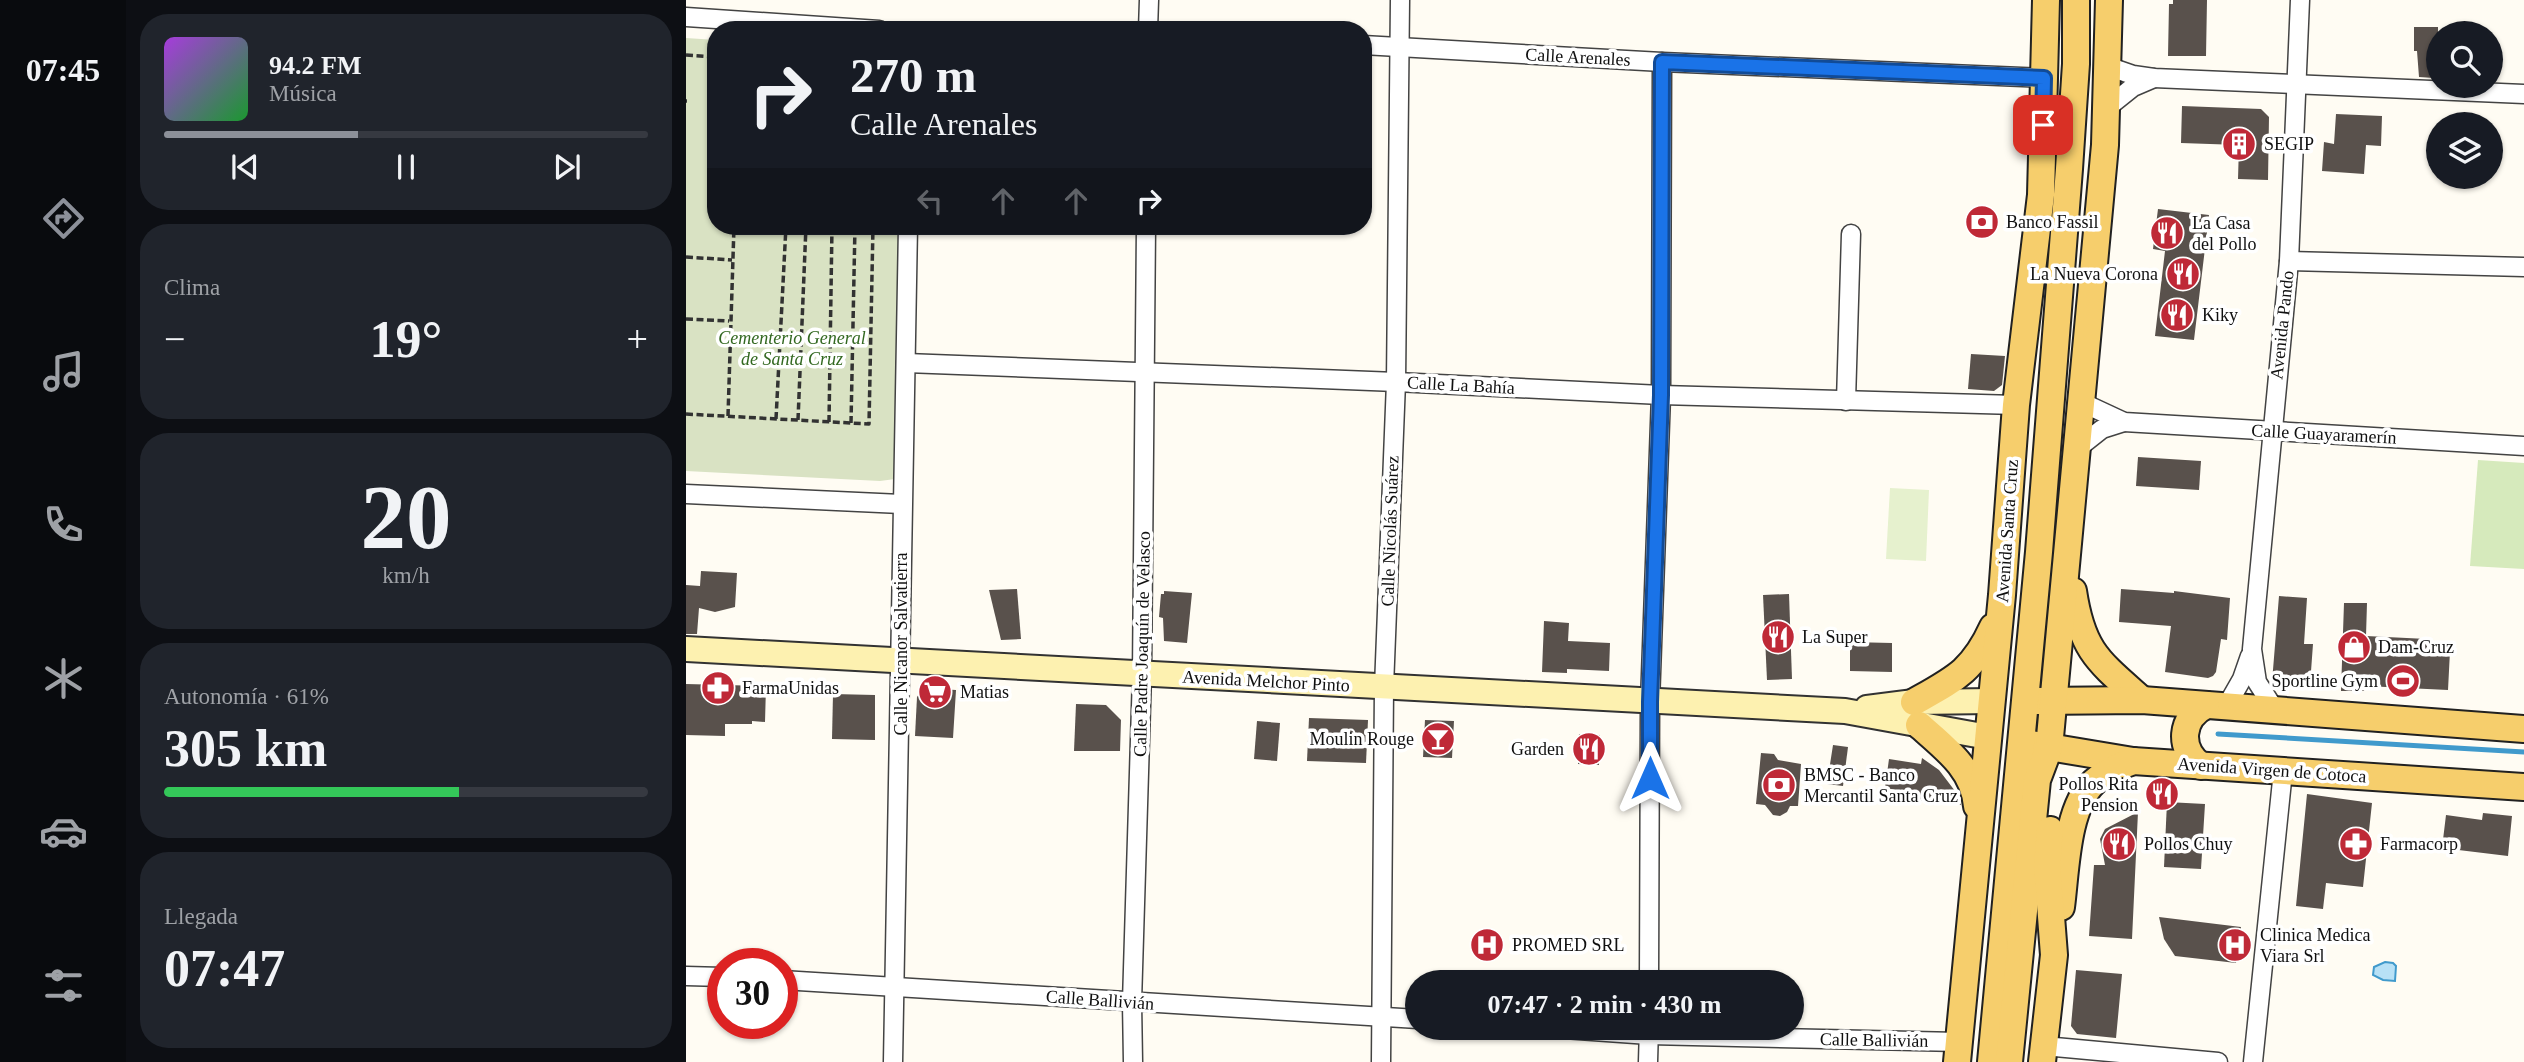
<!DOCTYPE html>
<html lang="es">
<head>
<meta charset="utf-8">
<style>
  body { margin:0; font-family:Georgia,serif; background:#20242c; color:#f1f3f6; height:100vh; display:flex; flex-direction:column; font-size:26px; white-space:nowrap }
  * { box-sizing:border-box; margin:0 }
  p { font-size:23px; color:#9ea1a6 }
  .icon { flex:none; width:38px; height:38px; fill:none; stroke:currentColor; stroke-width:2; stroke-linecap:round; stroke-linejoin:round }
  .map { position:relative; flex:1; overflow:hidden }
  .side { display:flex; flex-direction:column; gap:14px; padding:14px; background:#0d0f14; width:560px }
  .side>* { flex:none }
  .guide { position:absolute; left:21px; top:21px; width:665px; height:214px; border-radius:28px; box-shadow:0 2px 5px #0004; background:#171b24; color:#f1f3f6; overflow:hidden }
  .tools { position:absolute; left:1740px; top:21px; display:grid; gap:14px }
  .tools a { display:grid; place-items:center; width:77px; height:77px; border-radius:50%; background:#171b24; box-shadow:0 2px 5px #0004; font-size:35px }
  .speed { position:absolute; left:21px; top:948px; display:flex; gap:14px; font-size:35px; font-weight:700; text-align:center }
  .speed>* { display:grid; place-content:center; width:91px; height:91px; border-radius:50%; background:#171b24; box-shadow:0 2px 5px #0004; line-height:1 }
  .speed .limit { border:10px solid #d22; background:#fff; color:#111 }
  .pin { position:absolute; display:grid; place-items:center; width:60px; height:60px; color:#fff; margin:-30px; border-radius:14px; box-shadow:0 4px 10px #0006 }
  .me { position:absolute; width:77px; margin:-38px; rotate:0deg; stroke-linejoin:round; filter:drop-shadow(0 0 5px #0008) }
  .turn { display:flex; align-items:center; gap:24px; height:147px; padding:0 28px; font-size:32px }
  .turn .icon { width:91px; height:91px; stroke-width:2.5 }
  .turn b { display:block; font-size:49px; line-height:60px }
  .lanes { display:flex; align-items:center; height:66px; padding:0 28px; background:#0003; justify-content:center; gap:35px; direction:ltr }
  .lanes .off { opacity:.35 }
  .big { font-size:52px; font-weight:600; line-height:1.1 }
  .side .widget { flex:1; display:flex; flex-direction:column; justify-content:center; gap:10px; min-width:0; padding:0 24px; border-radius:28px; background:#20242c }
  .side .dial { align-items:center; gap:0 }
  .dial b { font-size:91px; line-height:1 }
  .song { display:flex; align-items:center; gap:21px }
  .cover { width:84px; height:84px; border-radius:10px; background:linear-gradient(135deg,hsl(280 70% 55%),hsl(130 70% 35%)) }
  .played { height:7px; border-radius:4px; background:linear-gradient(90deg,#8c9099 40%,#363941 40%) }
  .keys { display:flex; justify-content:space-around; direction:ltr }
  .heat { display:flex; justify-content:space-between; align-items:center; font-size:38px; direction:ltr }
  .charge { height:10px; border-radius:5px; background:linear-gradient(90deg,#34c759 61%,#363941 0) }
  .trip { position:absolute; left:719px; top:970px; width:399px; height:70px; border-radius:35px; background:#171b24; box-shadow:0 2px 5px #0004; font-weight:600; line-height:70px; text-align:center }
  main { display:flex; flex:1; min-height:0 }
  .menu { display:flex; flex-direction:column; width:126px; justify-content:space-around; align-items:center; background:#090b0e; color:#9ea1a6 }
  .menu .icon { width:49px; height:49px }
  .menu .current { color:#8c9099 }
  .menu b { font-size:32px; color:#f1f3f6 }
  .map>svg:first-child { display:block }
</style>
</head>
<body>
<main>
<nav class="menu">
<b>07:45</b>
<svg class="icon current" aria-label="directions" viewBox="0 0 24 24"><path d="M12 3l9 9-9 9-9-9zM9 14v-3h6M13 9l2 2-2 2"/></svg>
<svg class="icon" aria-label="music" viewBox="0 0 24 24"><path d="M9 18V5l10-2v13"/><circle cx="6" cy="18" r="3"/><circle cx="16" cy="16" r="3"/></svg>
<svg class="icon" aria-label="phone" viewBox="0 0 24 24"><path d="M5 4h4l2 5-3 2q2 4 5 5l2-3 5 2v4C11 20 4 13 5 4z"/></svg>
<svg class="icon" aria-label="climate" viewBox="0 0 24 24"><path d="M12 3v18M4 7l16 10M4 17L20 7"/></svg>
<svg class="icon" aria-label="car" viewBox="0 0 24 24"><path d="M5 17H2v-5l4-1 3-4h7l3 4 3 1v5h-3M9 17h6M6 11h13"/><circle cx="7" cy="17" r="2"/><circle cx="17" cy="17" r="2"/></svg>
<svg class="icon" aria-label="filters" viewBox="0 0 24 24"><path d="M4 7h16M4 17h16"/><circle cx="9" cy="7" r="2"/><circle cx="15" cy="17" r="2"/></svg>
</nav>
<section class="side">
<div class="widget">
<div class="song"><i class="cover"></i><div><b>94.2 FM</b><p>Música</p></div></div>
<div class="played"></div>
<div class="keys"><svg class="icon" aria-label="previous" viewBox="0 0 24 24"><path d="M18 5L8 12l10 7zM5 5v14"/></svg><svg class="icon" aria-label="pause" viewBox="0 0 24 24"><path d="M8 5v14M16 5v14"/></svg><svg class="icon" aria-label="next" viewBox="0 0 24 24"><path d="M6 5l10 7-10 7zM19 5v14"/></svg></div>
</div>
<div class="widget"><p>Clima</p>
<div class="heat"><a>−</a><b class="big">19°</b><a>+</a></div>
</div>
<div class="widget dial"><b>20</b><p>km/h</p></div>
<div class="widget"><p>Autonomía · 61%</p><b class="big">305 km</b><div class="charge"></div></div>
<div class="widget"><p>Llegada</p><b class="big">07:47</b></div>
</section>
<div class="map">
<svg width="1838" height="1062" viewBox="0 0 1838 1062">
  <rect width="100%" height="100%" fill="#fffcf3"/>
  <!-- green -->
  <polygon fill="#d6eabc" points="1792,460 1838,463 1838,569 1784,566"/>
  <!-- cemetery -->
  <polygon fill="#d9e2c3" points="0,38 30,40 30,226 215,226 209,479 194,481 0,471"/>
  <!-- pitch -->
  <polygon fill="#e6f1ce" points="1204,488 1243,490 1240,561 1200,559"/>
  <!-- water -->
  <polygon fill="#b8e1f6" stroke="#409acc" stroke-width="2" points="1699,962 1707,963 1710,966 1709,981 1697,980 1687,975 1688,967"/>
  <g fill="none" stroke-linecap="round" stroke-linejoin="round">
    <!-- stream -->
    <polyline stroke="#409acc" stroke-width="5" points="1532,734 1838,752"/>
  </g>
  <!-- building -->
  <g fill="#59514c">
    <polygon points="1487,0 1521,0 1520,56 1482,56 1483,4 1487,4"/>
    <polygon points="1728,27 1752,27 1752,65 1749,65 1748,78 1733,77 1731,51 1728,51"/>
    <polygon points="1496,106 1575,109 1583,117 1582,180 1552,179 1553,145 1495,143"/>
    <polygon points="1650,114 1696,116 1695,146 1680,145 1678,174 1636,171 1638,142 1648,144"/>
    <polygon points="1472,209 1523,215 1508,340 1469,336 1479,251 1467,249"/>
    <polygon points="1285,354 1319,356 1316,385 1308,391 1282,389"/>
    <polygon points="1452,457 1515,461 1513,490 1450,486"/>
    <polygon points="15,571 51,573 49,607 29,612 13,608 11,634 0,634 0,585 14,586"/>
    <polygon points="331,589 335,639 315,640 303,590"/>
    <polygon points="1435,589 1488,593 1488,591 1544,598 1541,640 1535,639 1530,672 1527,676 1522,678 1479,672 1485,626 1433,622"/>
    <polygon points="478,591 506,593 501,643 478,641 477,618 473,617 475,594 478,594"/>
    <polygon points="1103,594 1106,679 1081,680 1077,595"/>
    <polygon points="1593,596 1621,598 1618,644 1627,644 1624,685 1586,682"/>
    <polygon points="1658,603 1681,603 1680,636 1741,639 1741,650 1764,651 1762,690 1679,686 1678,691 1655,691"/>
    <polygon points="858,621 883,623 882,641 924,643 923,671 881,669 881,673 856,672"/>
    <polygon points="1164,642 1206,643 1206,672 1164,671"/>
    <polygon points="0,684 80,686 79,722 66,721 66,724 39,724 39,736 0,735"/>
    <polygon points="237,688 270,690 267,738 229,736 231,697"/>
    <polygon points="147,694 189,695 189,740 146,739"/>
    <polygon points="390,704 420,705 435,720 434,751 388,751"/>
    <polygon points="623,718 682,720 680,763 621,761"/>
    <polygon points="739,720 768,721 766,758 737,757"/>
    <polygon points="571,721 594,723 591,761 568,759"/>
    <polygon points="893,734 914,735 913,765 892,764"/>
    <polygon points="1147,745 1162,747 1157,786 1141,784"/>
    <polygon points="1075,753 1088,754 1092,760 1115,764 1112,806 1104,806 1101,812 1094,816 1087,815 1079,805 1070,804"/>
    <polygon points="1236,758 1253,770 1269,791 1275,805 1230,800 1230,793 1199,788 1203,759 1235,764"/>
    <polygon points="1621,794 1686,803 1677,887 1640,883 1637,909 1610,906"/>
    <polygon points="1481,802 1519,804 1515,869 1478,867"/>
    <polygon points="1452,812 1446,939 1403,936 1408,865 1419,865 1414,839 1419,829"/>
    <polygon points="1797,813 1826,816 1822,856 1756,848 1760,815 1796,820"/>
    <polygon points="1473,917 1555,927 1550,963 1489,956 1478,939"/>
    <polygon points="1390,970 1436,974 1430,1038 1391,1034 1385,1026"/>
  </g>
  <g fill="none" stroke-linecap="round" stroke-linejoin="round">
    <!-- minor casing -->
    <g stroke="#434343" stroke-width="21">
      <g id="minor">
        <polyline points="0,17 193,30"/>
        <polyline points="462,30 463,0"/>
        <polyline points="677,45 976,62 1358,78"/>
        <polyline points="1421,66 1447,75 1468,78 1838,94"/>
        <polyline points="1422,107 1447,87 1468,78"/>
        <polyline points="1603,261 1838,267"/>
        <polyline points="220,363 710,382 975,395 1330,405"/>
        <polyline points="1160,401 1165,234"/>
        <polyline points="1395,402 1438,422 1838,446"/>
        <polyline points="1392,448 1416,429 1438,422"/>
        <polyline points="0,494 215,504"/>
        <polyline points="1540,707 1556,679 1564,656"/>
        <polyline points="1589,710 1571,682 1566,649 1603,261 1614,0"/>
        <polyline points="0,976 37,977"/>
        <polyline points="96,980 732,1019"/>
        <polyline points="963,982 964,702 975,395 976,62"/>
        <polyline points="850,1027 963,1035 1273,1042"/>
        <polyline points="1358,1046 1532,1062"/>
        <polyline points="207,1062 222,226"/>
        <polyline points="447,1062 446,1002 456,674 460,226"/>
        <polyline points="695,1062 698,687 710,382 714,0"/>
        <polyline points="962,1062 963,1027"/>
        <polyline points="1567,1062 1597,771"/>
      </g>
    </g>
    <!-- secondary casing -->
    <g stroke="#323232" stroke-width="28">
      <g id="secondary">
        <polyline points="0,649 1159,711 1302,737"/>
        <polyline points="1181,708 1228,702 1306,701"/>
      </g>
    </g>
    <!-- primary casing -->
    <g stroke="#212121" stroke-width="30">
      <g id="primary">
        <path d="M1387 591C1396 651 1412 661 1456 700"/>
        <polyline points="1350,701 1456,700 1838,729"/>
        <path d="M1228 702C1269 679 1287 671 1307 627"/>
        <path d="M1233 725C1259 748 1288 769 1291 806"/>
        <polyline points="1345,744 1447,761 1838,787"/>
        <path d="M1515 766C1492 749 1494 718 1520 705"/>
        <path d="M1375 907C1380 870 1380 808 1408 782 1419 772 1434 766 1447 761"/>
        <polyline points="1271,1062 1316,595 1330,405 1355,195 1360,0"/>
        <polyline points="1305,1062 1353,552 1383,169 1390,64 1390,0"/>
        <polyline points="1323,1062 1351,780 1363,748 1419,145 1423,0"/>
        <polyline points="1356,1062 1368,955 1361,865 1364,830"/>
      </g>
    </g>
    <!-- path -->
    <g stroke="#323232" stroke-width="3.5" stroke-dasharray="7 3.5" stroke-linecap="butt">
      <polyline points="0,55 30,57"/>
      <polyline points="0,101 1,101"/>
      <polyline points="0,257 46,260"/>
      <polyline points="0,319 43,321"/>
      <polyline points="0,414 183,424 187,226"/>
      <polyline points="42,416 48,226"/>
      <polyline points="90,419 100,226"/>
      <polyline points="112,420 120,226"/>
      <polyline points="143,422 146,226"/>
      <polyline points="165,423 169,226"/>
    </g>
    <!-- minor -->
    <use href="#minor" stroke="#fff" stroke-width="18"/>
    <!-- secondary -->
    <use href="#secondary" stroke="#fdf1b0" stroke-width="24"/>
    <!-- primary -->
    <use href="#primary" stroke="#f6ce6c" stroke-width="26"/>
  </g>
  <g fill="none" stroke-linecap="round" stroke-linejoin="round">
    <!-- route casing -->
    <g stroke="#114b97" stroke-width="18">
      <polyline id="route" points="964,778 964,702 975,395 976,62 1358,78 1357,125"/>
    </g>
    <!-- route -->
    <use href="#route" stroke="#1a73e8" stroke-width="12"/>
  </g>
  <!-- icons -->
  <defs>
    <g id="building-disc" transform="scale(1.75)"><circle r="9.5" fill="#bf2937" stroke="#fff"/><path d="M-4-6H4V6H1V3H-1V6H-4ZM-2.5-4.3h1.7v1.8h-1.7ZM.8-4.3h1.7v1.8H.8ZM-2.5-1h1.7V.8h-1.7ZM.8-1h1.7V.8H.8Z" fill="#fff"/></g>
    <g id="bank-disc" transform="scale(1.75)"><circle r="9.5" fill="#bf2937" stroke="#fff"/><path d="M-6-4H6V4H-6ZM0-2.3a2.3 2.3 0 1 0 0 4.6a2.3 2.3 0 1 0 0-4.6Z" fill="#fff"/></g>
    <g id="restaurant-disc" transform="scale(1.75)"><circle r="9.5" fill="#bf2937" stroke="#fff"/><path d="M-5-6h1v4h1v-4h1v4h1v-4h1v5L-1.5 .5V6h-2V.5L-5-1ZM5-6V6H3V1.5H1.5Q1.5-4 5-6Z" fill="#fff"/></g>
    <g id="shop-disc" transform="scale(1.75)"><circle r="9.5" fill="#bf2937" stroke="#fff"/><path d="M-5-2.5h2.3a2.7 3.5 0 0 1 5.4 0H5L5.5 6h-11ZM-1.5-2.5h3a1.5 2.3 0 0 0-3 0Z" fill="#fff"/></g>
    <g id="stadium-disc" transform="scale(1.75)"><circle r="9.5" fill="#bf2937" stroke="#fff"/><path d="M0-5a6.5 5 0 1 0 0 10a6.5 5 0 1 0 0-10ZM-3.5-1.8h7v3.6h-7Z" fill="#fff"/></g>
    <g id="pharmacy-disc" transform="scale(1.75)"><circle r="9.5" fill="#bf2937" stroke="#fff"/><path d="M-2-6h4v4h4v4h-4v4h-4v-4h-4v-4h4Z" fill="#fff"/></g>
    <g id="supermarket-disc" transform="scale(1.75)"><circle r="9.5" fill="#bf2937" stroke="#fff"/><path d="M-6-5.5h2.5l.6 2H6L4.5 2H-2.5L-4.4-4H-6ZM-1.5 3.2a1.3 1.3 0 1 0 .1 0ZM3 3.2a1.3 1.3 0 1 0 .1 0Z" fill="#fff"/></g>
    <g id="bar-disc" transform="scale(1.75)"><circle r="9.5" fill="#bf2937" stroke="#fff"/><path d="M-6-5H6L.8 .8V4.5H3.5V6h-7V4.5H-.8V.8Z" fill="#fff"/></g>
    <g id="hospital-disc" transform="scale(1.75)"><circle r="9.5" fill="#bf2937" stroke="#fff"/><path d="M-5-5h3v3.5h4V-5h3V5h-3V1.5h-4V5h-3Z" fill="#fff"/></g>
  </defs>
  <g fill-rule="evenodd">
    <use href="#building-disc" x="1553" y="144"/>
    <use href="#bank-disc" x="1296" y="222"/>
    <use href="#restaurant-disc" x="1481" y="233"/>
    <use href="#restaurant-disc" x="1497" y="274"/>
    <use href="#restaurant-disc" x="1491" y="315"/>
    <use href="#restaurant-disc" x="1092" y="637"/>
    <use href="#shop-disc" x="1668" y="647"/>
    <use href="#stadium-disc" x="1717" y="681"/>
    <use href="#pharmacy-disc" x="32" y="688"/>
    <use href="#supermarket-disc" x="249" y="692"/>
    <use href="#bar-disc" x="752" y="739"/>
    <use href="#restaurant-disc" x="903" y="749"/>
    <use href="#bank-disc" x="1093" y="785"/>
    <use href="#restaurant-disc" x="1476" y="794"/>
    <use href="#restaurant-disc" x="1433" y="844"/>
    <use href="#pharmacy-disc" x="1670" y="844"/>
    <use href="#hospital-disc" x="801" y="945"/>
    <use href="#hospital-disc" x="1549" y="945"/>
  </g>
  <g text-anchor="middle" stroke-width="7" stroke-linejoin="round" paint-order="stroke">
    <!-- street labels -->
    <g font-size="18" fill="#101010" stroke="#fff">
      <text transform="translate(892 57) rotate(3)" y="6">Calle Arenales</text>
      <text transform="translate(1596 325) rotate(-84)" y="6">Avenida Pando</text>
      <text transform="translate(775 385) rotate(3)" y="6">Calle La Bahía</text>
      <text transform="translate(1638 434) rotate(3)" y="6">Calle Guayaramerín</text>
      <text transform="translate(704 531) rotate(-88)" y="6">Calle Nicolás Suárez</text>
      <text transform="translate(1321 531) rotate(-86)" y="6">Avenida Santa Cruz</text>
      <text transform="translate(215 644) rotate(-90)" y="6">Calle Nicanor Salvatierra</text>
      <text transform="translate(456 644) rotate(-89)" y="6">Calle Padre Joaquín de Velasco</text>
      <text transform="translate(580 681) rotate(3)" y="6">Avenida Melchor Pinto</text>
      <text transform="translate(1586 770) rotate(4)" y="6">Avenida Virgen de Cotoca</text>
      <text transform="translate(414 1000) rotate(4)" y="6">Calle Ballivián</text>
      <text transform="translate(1188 1040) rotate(1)" y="6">Calle Ballivián</text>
    </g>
    <!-- poi labels -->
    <g font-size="18" fill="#101010" stroke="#fff" text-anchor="start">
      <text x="1578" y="150">SEGIP</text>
      <text x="1320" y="228">Banco Fassil</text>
      <text x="1506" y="229">La Casa<tspan x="1506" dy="21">del Pollo</tspan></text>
      <text x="1472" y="280" text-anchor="end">La Nueva Corona</text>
      <text x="1516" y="321">Kiky</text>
      <text x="1116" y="643">La Super</text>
      <text x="1692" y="653">Dam-Cruz</text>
      <text x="1692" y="687" text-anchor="end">Sportline Gym</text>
      <text x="56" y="694">FarmaUnidas</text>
      <text x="274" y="698">Matias</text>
      <text x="728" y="745" text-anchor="end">Moulin Rouge</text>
      <text x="878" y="755" text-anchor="end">Garden</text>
      <text x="1118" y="781">BMSC - Banco<tspan x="1118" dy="21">Mercantil Santa Cruz</tspan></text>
      <text x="1452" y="790" text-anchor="end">Pollos Rita<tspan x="1452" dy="21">Pension</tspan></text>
      <text x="1458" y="850">Pollos Chuy</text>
      <text x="1694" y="850">Farmacorp</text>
      <text x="1574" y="941">Clinica Medica<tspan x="1574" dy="21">Viara Srl</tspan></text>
      <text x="826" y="951">PROMED SRL</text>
    </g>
    <!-- park labels -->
    <g font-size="18" font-style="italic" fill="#326820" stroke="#fff">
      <text x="106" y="344">Cementerio General<tspan x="106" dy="21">de Santa Cruz</tspan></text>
    </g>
  </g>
</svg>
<div class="tools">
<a><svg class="icon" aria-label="search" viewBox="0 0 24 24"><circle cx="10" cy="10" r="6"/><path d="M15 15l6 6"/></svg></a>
<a><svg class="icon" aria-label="layers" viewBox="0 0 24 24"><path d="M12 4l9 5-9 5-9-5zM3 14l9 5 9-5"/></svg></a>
</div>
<div class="speed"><div class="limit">30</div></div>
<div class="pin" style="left:1357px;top:125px;background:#d93025"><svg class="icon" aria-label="arrive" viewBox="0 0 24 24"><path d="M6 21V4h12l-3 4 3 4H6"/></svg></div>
<svg class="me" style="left:964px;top:778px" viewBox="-20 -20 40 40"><path d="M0-17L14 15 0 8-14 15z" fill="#1a73e8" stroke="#fff" stroke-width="4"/></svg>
<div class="trip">07:47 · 2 min · 430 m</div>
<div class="guide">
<div class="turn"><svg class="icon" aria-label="right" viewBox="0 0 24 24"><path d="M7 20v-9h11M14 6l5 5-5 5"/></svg><div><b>270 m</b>Calle Arenales</div></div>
<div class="lanes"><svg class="icon off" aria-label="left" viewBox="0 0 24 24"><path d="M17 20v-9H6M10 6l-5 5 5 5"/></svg><svg class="icon off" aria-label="ahead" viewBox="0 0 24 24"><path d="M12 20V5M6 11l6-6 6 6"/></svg><svg class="icon off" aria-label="ahead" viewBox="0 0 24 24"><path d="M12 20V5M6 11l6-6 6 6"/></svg><svg class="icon" aria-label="right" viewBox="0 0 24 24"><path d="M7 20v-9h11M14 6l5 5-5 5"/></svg></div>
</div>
</div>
</main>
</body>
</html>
